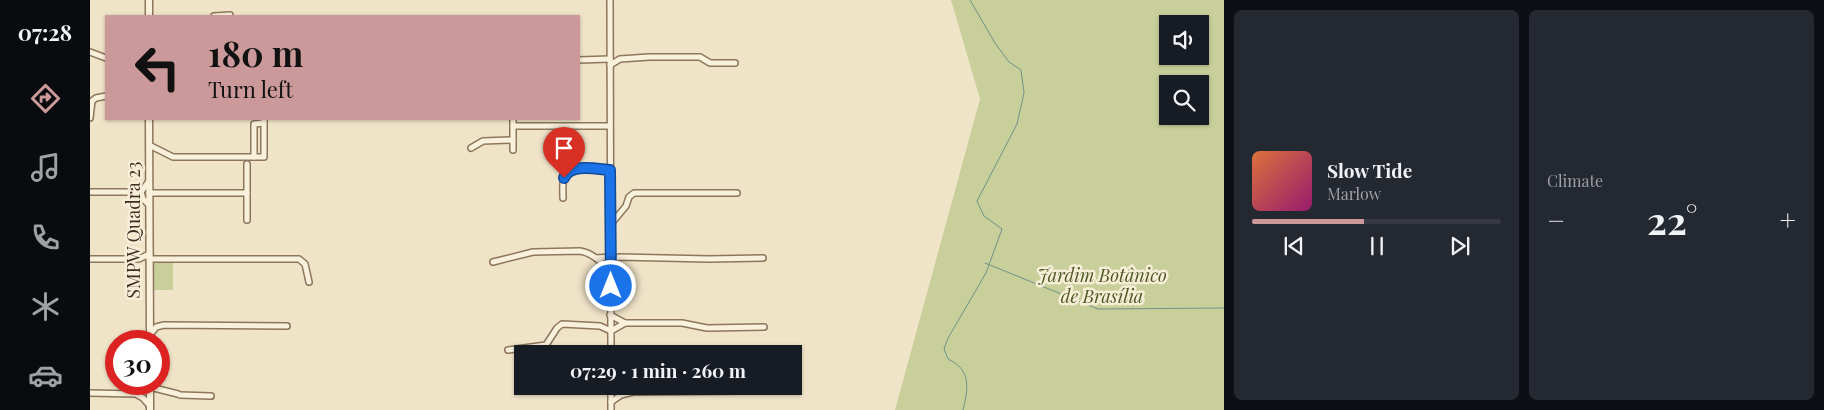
<!DOCTYPE html>
<html lang="en">
<head>
<meta charset="utf-8">
<style>
  body { margin:0; font-family:"Playfair Display",serif; background:#242831; color:#f1f3f6; height:100vh; display:flex; flex-direction:column; font-size:19px; white-space:nowrap }
  * { box-sizing:border-box; margin:0 }
  p { font-size:16px; color:#9ea1a6 }
  .icon { flex:none; width:28px; height:28px; fill:none; stroke:currentColor; stroke-width:2; stroke-linecap:round; stroke-linejoin:round }
  .map { position:relative; flex:1; overflow:hidden }
  .drawer { display:flex; flex-direction:column; gap:10px; padding:10px; background:#0d0f14; width:600px }
  .drawer>* { flex:none }
  .top-card { position:absolute; left:15px; top:15px; width:475px; height:105px; border-radius:0px; box-shadow:0 1px 4px #0004; background:#cc999b; color:#111; overflow:hidden }
  .buttons { position:absolute; left:1069px; top:15px; display:grid; gap:10px }
  .buttons a { display:grid; place-items:center; width:50px; height:50px; border-radius:0px; background:#171b24; box-shadow:0 1px 4px #0004; font-size:25px }
  .speed { position:absolute; left:15px; top:330px; display:flex; gap:10px; font-size:25px; font-weight:700; text-align:center }
  .speed>* { display:grid; place-content:center; width:65px; height:65px; border-radius:50%; background:#171b24; box-shadow:0 1px 4px #0004; line-height:1 }
  .speed .limit { border:8px solid #d22; background:#fff; color:#111 }
  .pin { position:absolute; display:grid; place-items:center; width:42px; height:42px; color:#fff; margin:-51px -21px; border-radius:50% 50% 50% 0; rotate:-45deg; box-shadow:0 0 5px #0007 }
  .pin .icon { rotate:45deg }
  .me { position:absolute; width:55px; margin:-28px; rotate:0deg; stroke-linejoin:round; filter:drop-shadow(0 0 4px #0008) }
  .turn { display:flex; align-items:center; gap:18px; height:105px; padding:0 20px; font-size:22px }
  .turn .icon { width:65px; height:65px; stroke-width:2.5 }
  .turn b { display:block; font-size:35px; line-height:42px }
  .big { font-size:38px; font-weight:700; line-height:1.1 }
  .drawer .widget { flex:1; display:flex; flex-direction:column; justify-content:center; gap:8px; min-width:0; padding:0 18px; border-radius:8px; background:#242831 }
  .song { display:flex; align-items:center; gap:15px }
  .cover { width:60px; height:60px; border-radius:8px; background:linear-gradient(135deg,hsl(20 70% 55%),hsl(320 70% 35%)) }
  .played { height:5px; border-radius:2px; background:linear-gradient(90deg,#cc999b 45%,#363941 45%) }
  .keys { display:flex; justify-content:space-around; direction:ltr }
  .heat { display:flex; justify-content:space-between; align-items:center; font-size:28px; direction:ltr }
  .drawer .tiles { flex:1; display:grid; gap:10px; grid-template-columns:repeat(2,1fr) }
  .trip { position:absolute; left:424px; top:345px; width:288px; height:50px; border-radius:0px; background:#171b24; box-shadow:0 1px 4px #0004; font-weight:700; line-height:50px; text-align:center }
  main { display:flex; flex:1; min-height:0 }
  .tabs { display:flex; flex-direction:column; width:90px; justify-content:space-around; align-items:center; background:#090b0e; color:#9ea1a6 }
  .tabs .icon { width:35px; height:35px }
  .tabs .selected { color:#cc999b }
  .tabs b { font-size:22px; color:#f1f3f6 }
  .map>svg:first-child { display:block }
</style>
</head>
<body>
<main>
<nav class="tabs">
<b>07:28</b>
<svg class="icon selected" aria-label="directions" viewBox="0 0 24 24"><path d="M12 3l9 9-9 9-9-9zM9 14v-3h6M13 9l2 2-2 2"/></svg>
<svg class="icon" aria-label="music" viewBox="0 0 24 24"><path d="M9 18V5l10-2v13"/><circle cx="6" cy="18" r="3"/><circle cx="16" cy="16" r="3"/></svg>
<svg class="icon" aria-label="phone" viewBox="0 0 24 24"><path d="M5 4h4l2 5-3 2q2 4 5 5l2-3 5 2v4C11 20 4 13 5 4z"/></svg>
<svg class="icon" aria-label="climate" viewBox="0 0 24 24"><path d="M12 3v18M4 7l16 10M4 17L20 7"/></svg>
<svg class="icon" aria-label="car" viewBox="0 0 24 24"><path d="M5 17H2v-5l4-1 3-4h7l3 4 3 1v5h-3M9 17h6M6 11h13"/><circle cx="7" cy="17" r="2"/><circle cx="17" cy="17" r="2"/></svg>
</nav>
<div class="map">
<svg width="1134" height="410" viewBox="0 0 1134 410">
  <rect width="100%" height="100%" fill="#f0e4c8"/>
  <!-- green -->
  <g fill="#c9cf9b" fill-rule="evenodd">
    <path d="M861 0H1134V410H805L890 99ZM1078 24H1110V56H1078ZM1078 84H1110V116H1078Z"/>
    <polygon points="61,261 83,262 83,290 61,290"/>
  </g>
  <g fill="none" stroke-linecap="round" stroke-linejoin="round">
    <!-- stream -->
    <g stroke="#6f938a" stroke-width="1">
      <polyline points="895,263 1008,309 1134,308"/>
      <path d="M873 410C878 389 882 370 858 359L854 349 858 338 896 273 912 229 894 216 887 201 927 124 934 93 931 70 919 62 905 43 880 0"/>
    </g>
    <!-- minor casing -->
    <g stroke="#8d765c" stroke-width="8">
      <g id="minor">
        <polyline points="520,0 521,354"/>
        <polyline points="124,16 140,15"/>
        <polyline points="0,52 16,58"/>
        <polyline points="489,60 520,59"/>
        <polyline points="520,65 530,59 559,57 610,57 620,63 645,63"/>
        <polyline points="0,118 2,101 6,98 16,96"/>
        <polyline points="423,119 423,150"/>
        <polyline points="423,126 520,126"/>
        <polyline points="59,145 83,157 174,157 174,119"/>
        <polyline points="381,148 393,141 423,140"/>
        <polyline points="164,157 164,124 174,123"/>
        <polyline points="157,164 157,220"/>
        <polyline points="59,181 51,192 53,199 59,205"/>
        <polyline points="0,192 51,192"/>
        <polyline points="59,193 157,193"/>
        <path d="M473 198C473 192 472 184 474 178 479 164 509 169 520 170"/>
        <polyline points="521,224 536,206 539,197 544,193 647,193"/>
        <polyline points="506,258 521,257"/>
        <polyline points="0,259 49,259 59,254"/>
        <polyline points="59,259 209,259 215,264 219,282"/>
        <polyline points="521,261 529,257 619,259 673,258"/>
        <path d="M403 262 443 252 490 251C503 253 512 263 521 272"/>
        <polyline points="520,315 535,323"/>
        <polyline points="60,335 66,327 74,325 197,326"/>
        <polyline points="418,350 456,345 467,328 472,324 510,326 521,331 535,323 592,323 617,328 674,327"/>
        <polyline points="60,387 88,394"/>
        <polyline points="0,393 46,394 53,398 60,406"/>
        <polyline points="90,395 121,396"/>
        <polyline points="521,402 531,395 543,392 654,391"/>
        <polyline points="521,410 521,386"/>
      </g>
    </g>
    <!-- tertiary casing -->
    <g stroke="#8d765c" stroke-width="9">
      <g id="tertiary">
        <polyline points="59,16 59,0"/>
        <polyline points="59,119 60,341"/>
        <polyline points="60,410 60,384"/>
      </g>
    </g>
    <!-- minor -->
    <use href="#minor" stroke="#faf1dc" stroke-width="5"/>
    <!-- tertiary -->
    <use href="#tertiary" stroke="#faf1dc" stroke-width="6"/>
  </g>
  <g fill="none" stroke-linecap="round" stroke-linejoin="round">
    <!-- route casing -->
    <g stroke="#114b97" stroke-width="12">
      <path id="route" d="M474 178C480 163 506 169 520 170L521 286"/>
    </g>
    <!-- route -->
    <use href="#route" stroke="#1a73e8" stroke-width="9"/>
  </g>
  <g text-anchor="middle" stroke-width="5" stroke-linejoin="round" paint-order="stroke">
    <!-- street labels -->
    <g font-size="18" fill="#3d2e20" stroke="#f7eed8">
      <text transform="translate(44 230) rotate(-90)" y="6">SMPW Quadra 23</text>
    </g>
    <!-- park labels -->
    <g font-size="18" font-style="italic" fill="#4d5a26" stroke="#f7eed8">
      <text x="1012" y="282">Jardim Botânico<tspan x="1012" dy="21">de Brasília</tspan></text>
    </g>
  </g>
</svg>
<div class="buttons">
<a><svg class="icon" aria-label="sound" viewBox="0 0 24 24"><path d="M4 9h4l5-4v14l-5-4H4zM17 9q2 3 0 6"/></svg></a>
<a><svg class="icon" aria-label="search" viewBox="0 0 24 24"><circle cx="10" cy="10" r="6"/><path d="M15 15l6 6"/></svg></a>
</div>
<div class="speed"><div class="limit">30</div></div>
<div class="pin" style="left:474px;top:178px;background:#d93025"><svg class="icon" aria-label="arrive" viewBox="0 0 24 24"><path d="M6 21V4h12l-3 4 3 4H6"/></svg></div>
<svg class="me" style="left:521px;top:286px" viewBox="-20 -20 40 40"><circle r="17" fill="#1a73e8" stroke="#fff" stroke-width="3"/><path d="M0-11L8 9 0 5-8 9z" fill="#fff"/></svg>
<div class="trip">07:29 · 1 min · 260 m</div>
<div class="top-card">
<div class="turn"><svg class="icon" aria-label="left" viewBox="0 0 24 24"><path d="M17 20v-9H6M10 6l-5 5 5 5"/></svg><div><b>180 m</b>Turn left</div></div>
</div>
</div>
<section class="drawer">
<div class="tiles">
<div class="widget">
<div class="song"><i class="cover"></i><div><b>Slow Tide</b><p>Marlow</p></div></div>
<div class="played"></div>
<div class="keys"><svg class="icon" aria-label="previous" viewBox="0 0 24 24"><path d="M18 5L8 12l10 7zM5 5v14"/></svg><svg class="icon" aria-label="pause" viewBox="0 0 24 24"><path d="M8 5v14M16 5v14"/></svg><svg class="icon" aria-label="next" viewBox="0 0 24 24"><path d="M6 5l10 7-10 7zM19 5v14"/></svg></div>
</div>
<div class="widget"><p>Climate</p>
<div class="heat"><a>−</a><b class="big">22°</b><a>+</a></div>
</div>
</div>
</section>
</main>
</body>
</html>
